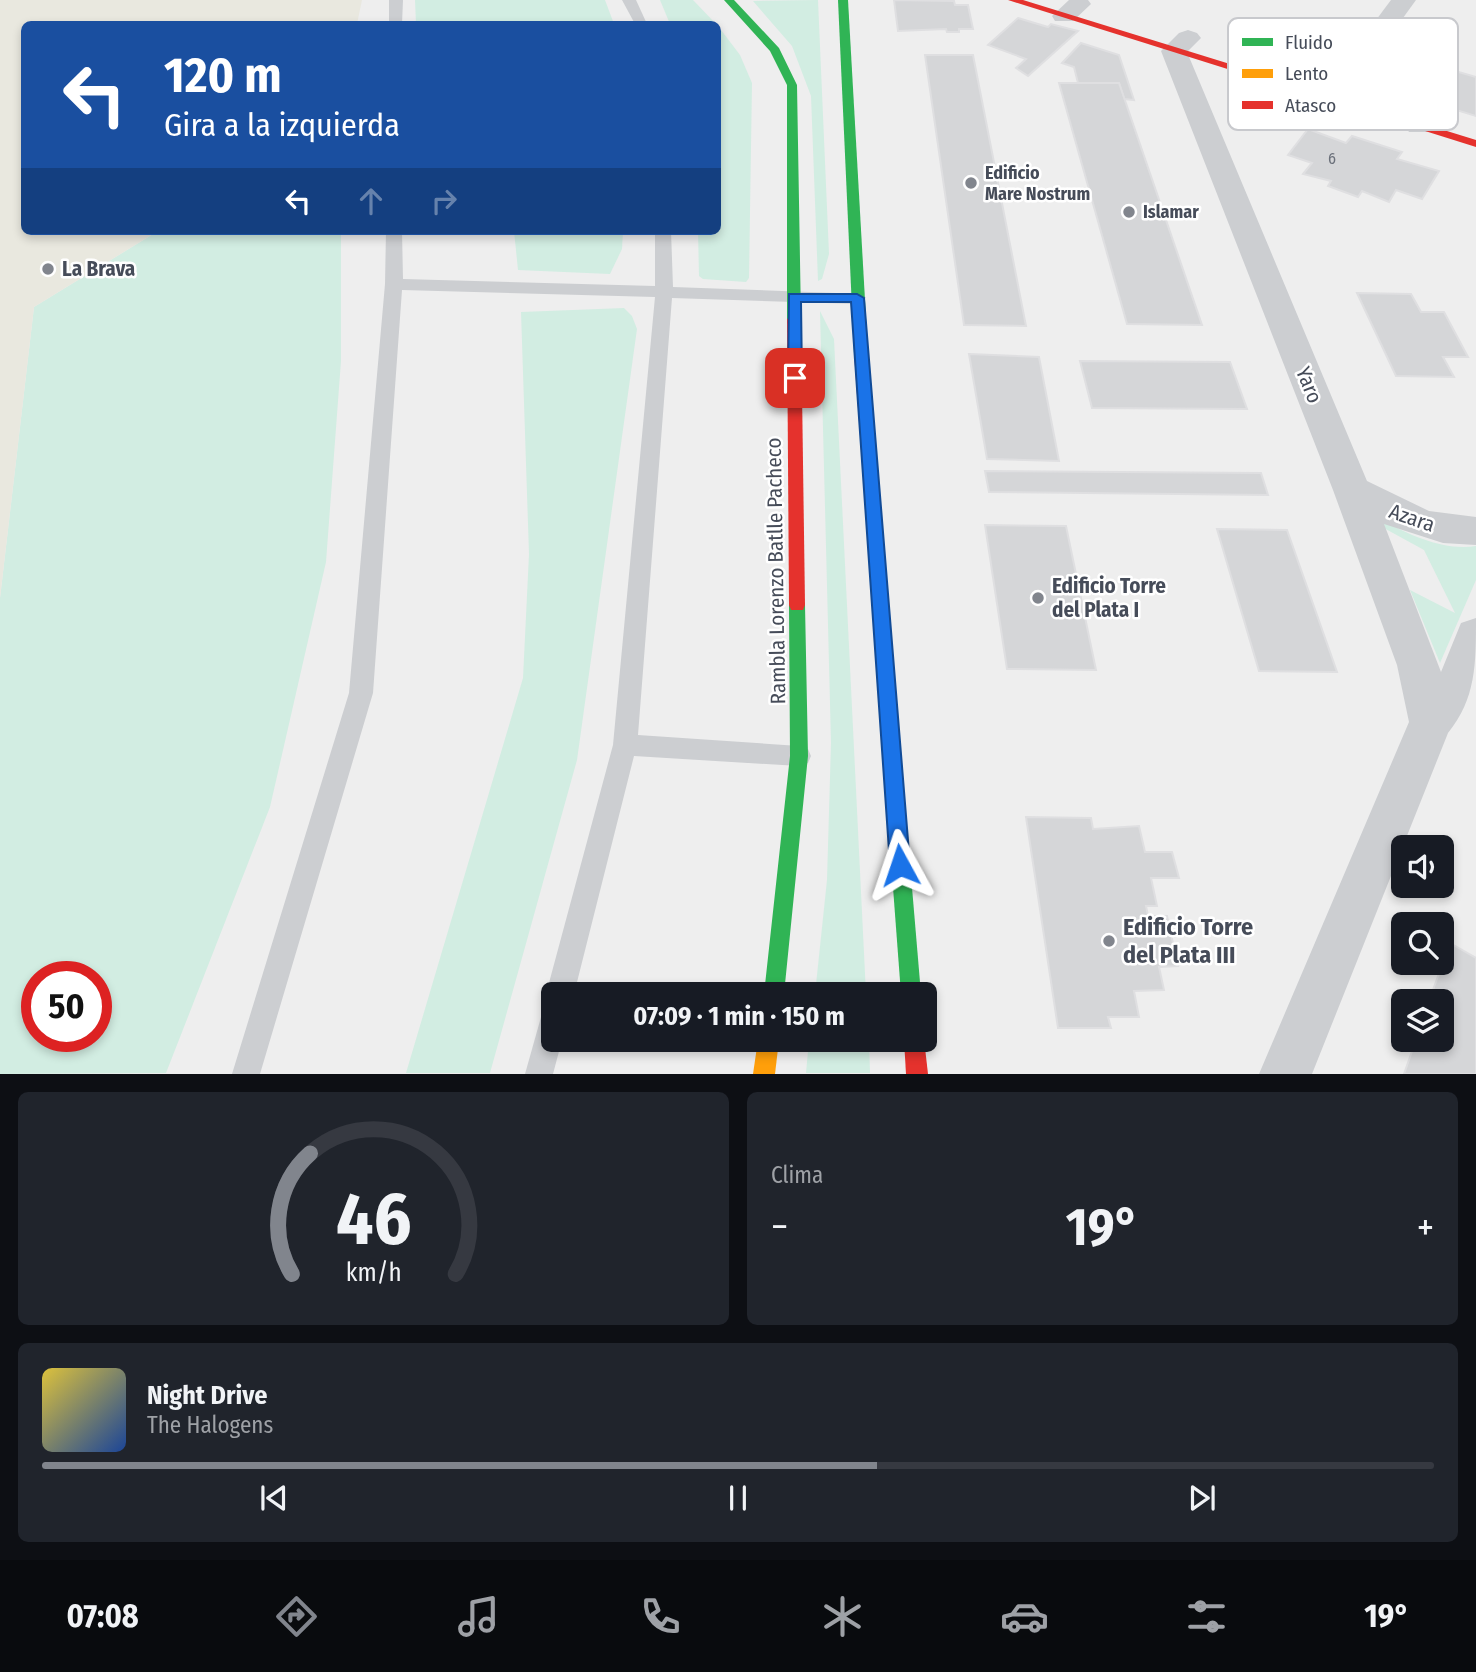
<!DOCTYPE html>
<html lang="es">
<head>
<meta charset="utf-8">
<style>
  body { margin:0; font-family:"Fira Sans Condensed",sans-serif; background:#20242c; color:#f1f3f6; height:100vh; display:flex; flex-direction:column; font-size:26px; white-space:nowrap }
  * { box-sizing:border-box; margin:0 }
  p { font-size:23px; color:#9ea1a6 }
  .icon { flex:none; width:38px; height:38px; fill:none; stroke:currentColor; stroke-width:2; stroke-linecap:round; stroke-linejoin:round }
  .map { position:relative; height:1074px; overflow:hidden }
  .panel { display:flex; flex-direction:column; gap:18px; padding:18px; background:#0d0f14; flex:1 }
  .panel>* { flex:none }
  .hud { position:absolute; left:21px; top:21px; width:700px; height:214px; border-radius:10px; box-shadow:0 4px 10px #0003; background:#1a4fa0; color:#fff; overflow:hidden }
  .tools { position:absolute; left:1391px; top:835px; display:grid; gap:14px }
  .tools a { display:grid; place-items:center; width:63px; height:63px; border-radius:10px; background:#171b24; box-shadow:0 4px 10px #0003; font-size:35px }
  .speed { position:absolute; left:21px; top:961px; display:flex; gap:14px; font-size:35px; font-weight:700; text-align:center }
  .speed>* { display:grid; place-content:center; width:91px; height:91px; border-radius:50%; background:#171b24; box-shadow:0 4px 10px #0003; line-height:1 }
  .speed .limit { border:10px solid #d22; background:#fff; color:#111 }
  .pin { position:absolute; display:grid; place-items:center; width:60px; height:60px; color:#fff; margin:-30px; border-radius:14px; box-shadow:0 4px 10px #0006 }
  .me { position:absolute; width:77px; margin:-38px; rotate:355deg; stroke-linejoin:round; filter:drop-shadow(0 0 5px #0008) }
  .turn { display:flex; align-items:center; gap:24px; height:147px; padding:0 28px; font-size:32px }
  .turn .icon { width:91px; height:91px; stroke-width:2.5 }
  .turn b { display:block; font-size:49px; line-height:60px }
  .lanes { display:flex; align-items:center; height:66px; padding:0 28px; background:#0003; justify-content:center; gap:35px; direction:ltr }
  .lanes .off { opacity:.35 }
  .big { font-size:52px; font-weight:700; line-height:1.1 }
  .panel .tile { flex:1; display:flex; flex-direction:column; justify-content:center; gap:10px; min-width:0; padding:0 24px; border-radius:10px; background:#20242c }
  .panel .dial { align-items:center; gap:0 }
  .dial svg { height:182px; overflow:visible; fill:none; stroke:#363941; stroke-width:7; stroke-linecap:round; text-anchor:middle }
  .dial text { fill:#f1f3f6; stroke:none }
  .song { display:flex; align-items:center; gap:21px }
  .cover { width:84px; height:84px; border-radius:10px; background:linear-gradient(135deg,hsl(50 70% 55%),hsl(220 70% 35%)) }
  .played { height:7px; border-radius:4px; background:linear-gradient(90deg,#81858d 60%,#363941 60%) }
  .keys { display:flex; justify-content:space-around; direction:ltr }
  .heat { display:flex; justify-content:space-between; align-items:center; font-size:38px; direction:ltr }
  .panel .tiles { flex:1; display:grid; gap:18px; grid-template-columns:1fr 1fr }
  .tile:last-child { grid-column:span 2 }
  .trip { position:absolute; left:541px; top:982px; width:396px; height:70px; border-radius:10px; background:#171b24; box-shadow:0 4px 10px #0003; font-weight:700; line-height:70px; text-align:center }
  .tab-bar { display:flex; height:112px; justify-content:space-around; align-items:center; background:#090b0e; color:#9ea1a6 }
  .tab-bar .icon { width:49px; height:49px }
  .tab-bar .active { color:#81858d }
  .tab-bar b { font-size:32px; color:#f1f3f6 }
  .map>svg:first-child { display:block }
</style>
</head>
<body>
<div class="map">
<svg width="1476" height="1074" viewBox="0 0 1476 1074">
  <rect width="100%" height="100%" fill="#eee"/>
  <!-- green -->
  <g fill="#d2ede2" fill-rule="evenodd">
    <polygon points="415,0 605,0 614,24 416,24"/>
    <polygon points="660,0 693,0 716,24 670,24"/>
    <polygon points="818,0 829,254 822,279 818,281 811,96 792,46 753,1"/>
    <polygon points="718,26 740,55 752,83 749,278 746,282 703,279 699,276 698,231 718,231"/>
    <path d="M158 231H341V361L326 562 270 807 166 1073 0 1074V598L34 307ZM37 976H96V1036H37Z"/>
    <polygon points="514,231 623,231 622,249 610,274 518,270"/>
    <polygon points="624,308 632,316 637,329 577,760 490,1073 406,1073 523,678 529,554 521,312"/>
    <polygon points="820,311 834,339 866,994 815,994 827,880 831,743"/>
    <path d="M1384 521C1411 536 1445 551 1476 546V580L1440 663 1410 590 1455 613 1424 550 1382 527Z"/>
    <polygon points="809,1040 869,1040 870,1073 806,1073"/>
  </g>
  <!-- sand -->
  <polygon fill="#e9e8df" points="0,0 362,0 357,24 24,24 24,231 158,231 34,307 0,598"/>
  <!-- building -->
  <g fill="#d5d6d8" stroke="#dfdfe1" stroke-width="2">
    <polygon points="894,0 954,1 955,5 968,5 973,29 959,29 959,32 947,32 946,29 898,31"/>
    <polygon points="1018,18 1048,27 1051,24 1078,31 1028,76 1016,68 1026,59 988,45"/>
    <polygon points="1081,43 1119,55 1134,100 1124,99 1119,83 1078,83 1074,67 1062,63"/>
    <polygon points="925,55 973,55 1026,326 964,325"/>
    <polygon points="1407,57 1476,77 1476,116 1384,88"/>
    <polygon points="1059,83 1119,83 1202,325 1127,324"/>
    <polygon points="1308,129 1346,143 1352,136 1402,152 1397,159 1439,171 1422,199 1396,190 1389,202 1362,191 1358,197 1328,186 1331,181 1303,174 1312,163 1288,155"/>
    <polygon points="1357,293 1411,294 1421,312 1444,312 1468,357 1443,357 1454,377 1396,376"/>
    <polygon points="969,354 1039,357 1059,461 987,459"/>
    <polygon points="1080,361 1230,362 1247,409 1092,408"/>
    <polygon points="985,471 1261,473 1268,495 989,492"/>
    <polygon points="985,525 1066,526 1096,670 1007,669"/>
    <polygon points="1217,529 1287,530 1337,672 1259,671"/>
    <polygon points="1026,817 1091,818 1093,829 1139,826 1145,852 1172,852 1179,878 1151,878 1157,906 1146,906 1148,916 1167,916 1178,966 1159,967 1164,990 1134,991 1139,1017 1108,1017 1111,1028 1058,1028"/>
    <polygon points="1450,943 1476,958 1476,1074 1404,1074 1416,1040 1442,1040 1442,1001 1429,1001"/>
  </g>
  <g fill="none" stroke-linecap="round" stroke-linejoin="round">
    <!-- lane -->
    <g fill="#ccced1" fill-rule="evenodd">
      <polygon points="389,0 403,0 402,24 389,24"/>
      <polygon points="622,0 636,0 647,24 635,24"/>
      <polygon points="386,231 402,231 403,279 655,286 655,231 671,231 673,287 863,294 866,298 857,304 672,298 638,735 799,746 808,749 811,756 808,763 799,766 634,756 574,994 553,994 553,1005 550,1004 546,994 613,745 655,297 402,290 373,693 260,1074 232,1074 349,693 385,284"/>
      <polygon points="553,1006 553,1040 562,1040 553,1074 525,1074 543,1010"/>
    </g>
    <!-- street -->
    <g fill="#ccced1" fill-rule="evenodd">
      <polygon points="1069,0 1088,0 1091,4 1073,21 1055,21 1052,16"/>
      <polygon points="1391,0 1416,0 1340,105 1320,105 1317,99"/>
      <path d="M1188 30 1197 33 1201 38 1187 52 1367 481 1429 511 1476 517V545L1443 543 1384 524 1441 672 1461 623 1476 618C1476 665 1476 698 1448 733L1312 1074H1259L1409 722 1397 665 1333 490 1161 51 1179 33Z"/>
      <polygon points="1429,104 1439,106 1443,112 1429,132 1409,132 1405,126 1419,106"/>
    </g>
    <!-- fast -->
    <g fill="#30b455" fill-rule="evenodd">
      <polygon points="724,0 734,0 779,48 797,85 801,319 794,323 787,319 787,85 770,51"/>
      <polygon points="838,0 848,0 868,353 861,358 854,353"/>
      <polygon points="797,598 803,600 805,605 808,756 784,994 764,994 790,756 789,605 791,600"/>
      <polygon points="894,773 900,775 903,781 921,994 901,994 885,781 888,775"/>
    </g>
    <!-- slow -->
    <polygon fill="#ff9f0a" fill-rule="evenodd" points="758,1040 779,1040 775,1074 753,1074"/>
    <!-- jam -->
    <g fill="#e5322d" fill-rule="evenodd">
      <polygon points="1008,0 1023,0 1476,140 1476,147"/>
      <polygon points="794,315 801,319 805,605 803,610 791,610 789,605 787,319"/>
      <polygon points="861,348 868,353 903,781 900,787 894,789 888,787 885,781 854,353"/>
      <polygon points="924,1039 928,1074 906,1074 904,1040"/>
    </g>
  </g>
  <!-- route -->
  <polygon fill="#1a73e8" stroke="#114b97" stroke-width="2" points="789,294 857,294 864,298 910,865 907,872 900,874 893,872 890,865 851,302 801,302 802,378 795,383 788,378"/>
  <!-- markers -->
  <g fill="#81858d" stroke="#fff" stroke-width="2.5">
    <circle cx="971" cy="183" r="7"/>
    <circle cx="1129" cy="212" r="7"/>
    <circle cx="48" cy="269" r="7"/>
    <circle cx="1038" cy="598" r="7"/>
    <circle cx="1109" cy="941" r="7"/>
  </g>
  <g text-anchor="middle" stroke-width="5" stroke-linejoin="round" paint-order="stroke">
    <!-- far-number labels -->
    <g font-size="16" fill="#6b707a">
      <text x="1332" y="164">6</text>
    </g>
    <!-- far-poi labels -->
    <g font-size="18" font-weight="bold" fill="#464c59" stroke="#fff" text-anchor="start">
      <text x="985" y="179">Edificio<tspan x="985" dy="21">Mare Nostrum</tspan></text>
      <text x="1143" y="218">Islamar</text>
    </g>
    <!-- poi labels -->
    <g font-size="21" font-weight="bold" fill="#464c59" stroke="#fff" text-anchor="start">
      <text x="62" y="276">La Brava</text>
      <text x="1052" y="593">Edificio Torre<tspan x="1052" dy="24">del Plata I</tspan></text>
    </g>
    <!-- street labels -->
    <g font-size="21" fill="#464c59" stroke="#fff">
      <text transform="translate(1309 385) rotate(68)" y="7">Yaro</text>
      <text transform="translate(1412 518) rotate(19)" y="7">Azara</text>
      <text transform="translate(776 571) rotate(-91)" y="7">Rambla Lorenzo Batlle Pacheco</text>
    </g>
    <!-- near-poi labels -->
    <g font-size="24" font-weight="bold" fill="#464c59" stroke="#fff" text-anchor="start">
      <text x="1123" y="935">Edificio Torre<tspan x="1123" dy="28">del Plata III</tspan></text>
    </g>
  </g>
  <!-- legend -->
  <rect x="1228" y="18" width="230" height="112" rx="10" fill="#fff" stroke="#c8c9cd" stroke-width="2"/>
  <rect x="1242" y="38" width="31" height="8" fill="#30b455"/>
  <rect x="1242" y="69" width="31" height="9" fill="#ff9f0a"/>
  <rect x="1242" y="101" width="31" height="8" fill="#e5322d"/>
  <g font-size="19" fill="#464c59">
    <text x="1285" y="49">Fluido</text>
    <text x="1285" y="80">Lento</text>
    <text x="1285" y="112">Atasco</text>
  </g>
</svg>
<div class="tools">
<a><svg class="icon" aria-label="sound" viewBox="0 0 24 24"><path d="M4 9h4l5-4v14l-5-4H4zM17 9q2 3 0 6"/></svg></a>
<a><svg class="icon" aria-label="search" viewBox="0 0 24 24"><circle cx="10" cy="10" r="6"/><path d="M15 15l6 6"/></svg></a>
<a><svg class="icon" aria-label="layers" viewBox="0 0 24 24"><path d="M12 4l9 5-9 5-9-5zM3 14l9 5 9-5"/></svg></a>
</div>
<div class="speed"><div class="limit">50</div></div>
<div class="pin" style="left:795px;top:378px;background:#d93025"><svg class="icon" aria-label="arrive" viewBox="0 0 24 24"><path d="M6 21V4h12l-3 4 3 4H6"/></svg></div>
<svg class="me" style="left:900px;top:865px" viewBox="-20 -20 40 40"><path d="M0-17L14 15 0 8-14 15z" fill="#1a73e8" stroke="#fff" stroke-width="4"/></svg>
<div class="trip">07:09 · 1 min · 150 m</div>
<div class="hud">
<div class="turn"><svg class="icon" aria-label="left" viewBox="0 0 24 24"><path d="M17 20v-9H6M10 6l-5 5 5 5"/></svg><div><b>120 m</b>Gira a la izquierda</div></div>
<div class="lanes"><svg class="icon" aria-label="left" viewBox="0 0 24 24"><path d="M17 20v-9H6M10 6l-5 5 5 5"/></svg><svg class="icon off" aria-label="ahead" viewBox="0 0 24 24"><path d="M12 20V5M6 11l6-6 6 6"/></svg><svg class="icon off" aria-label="right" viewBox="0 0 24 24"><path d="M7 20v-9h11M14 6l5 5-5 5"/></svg></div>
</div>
</div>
<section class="panel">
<div class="tiles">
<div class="tile dial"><svg viewBox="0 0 100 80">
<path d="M14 69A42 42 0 1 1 86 69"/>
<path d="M14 69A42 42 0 0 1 22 16" stroke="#81858d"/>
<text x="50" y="56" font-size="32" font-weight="700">46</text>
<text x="50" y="72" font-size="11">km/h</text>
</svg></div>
<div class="tile"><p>Clima</p>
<div class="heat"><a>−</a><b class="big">19°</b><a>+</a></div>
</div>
<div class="tile">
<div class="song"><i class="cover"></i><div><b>Night Drive</b><p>The Halogens</p></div></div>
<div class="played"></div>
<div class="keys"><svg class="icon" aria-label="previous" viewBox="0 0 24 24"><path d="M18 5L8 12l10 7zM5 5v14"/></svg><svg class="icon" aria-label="pause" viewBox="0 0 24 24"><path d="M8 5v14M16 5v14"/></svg><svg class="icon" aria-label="next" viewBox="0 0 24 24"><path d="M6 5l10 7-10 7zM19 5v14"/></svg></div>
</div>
</div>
</section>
<nav class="tab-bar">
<b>07:08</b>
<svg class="icon active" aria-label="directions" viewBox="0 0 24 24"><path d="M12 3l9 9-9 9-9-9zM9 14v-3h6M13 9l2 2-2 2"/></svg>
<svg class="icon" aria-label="music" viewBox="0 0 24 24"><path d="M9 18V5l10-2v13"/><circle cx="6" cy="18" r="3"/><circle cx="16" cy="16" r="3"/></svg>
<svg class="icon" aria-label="phone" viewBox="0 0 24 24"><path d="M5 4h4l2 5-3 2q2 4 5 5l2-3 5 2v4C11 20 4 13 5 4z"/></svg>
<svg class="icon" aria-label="climate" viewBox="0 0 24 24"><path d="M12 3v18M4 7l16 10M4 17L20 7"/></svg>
<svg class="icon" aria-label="car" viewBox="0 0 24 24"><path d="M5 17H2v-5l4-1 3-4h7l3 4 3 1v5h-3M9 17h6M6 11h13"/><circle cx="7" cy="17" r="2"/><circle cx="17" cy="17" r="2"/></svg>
<svg class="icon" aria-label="filters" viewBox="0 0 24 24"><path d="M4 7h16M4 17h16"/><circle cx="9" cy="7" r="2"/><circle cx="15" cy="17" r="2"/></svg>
<b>19°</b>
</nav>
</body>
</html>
